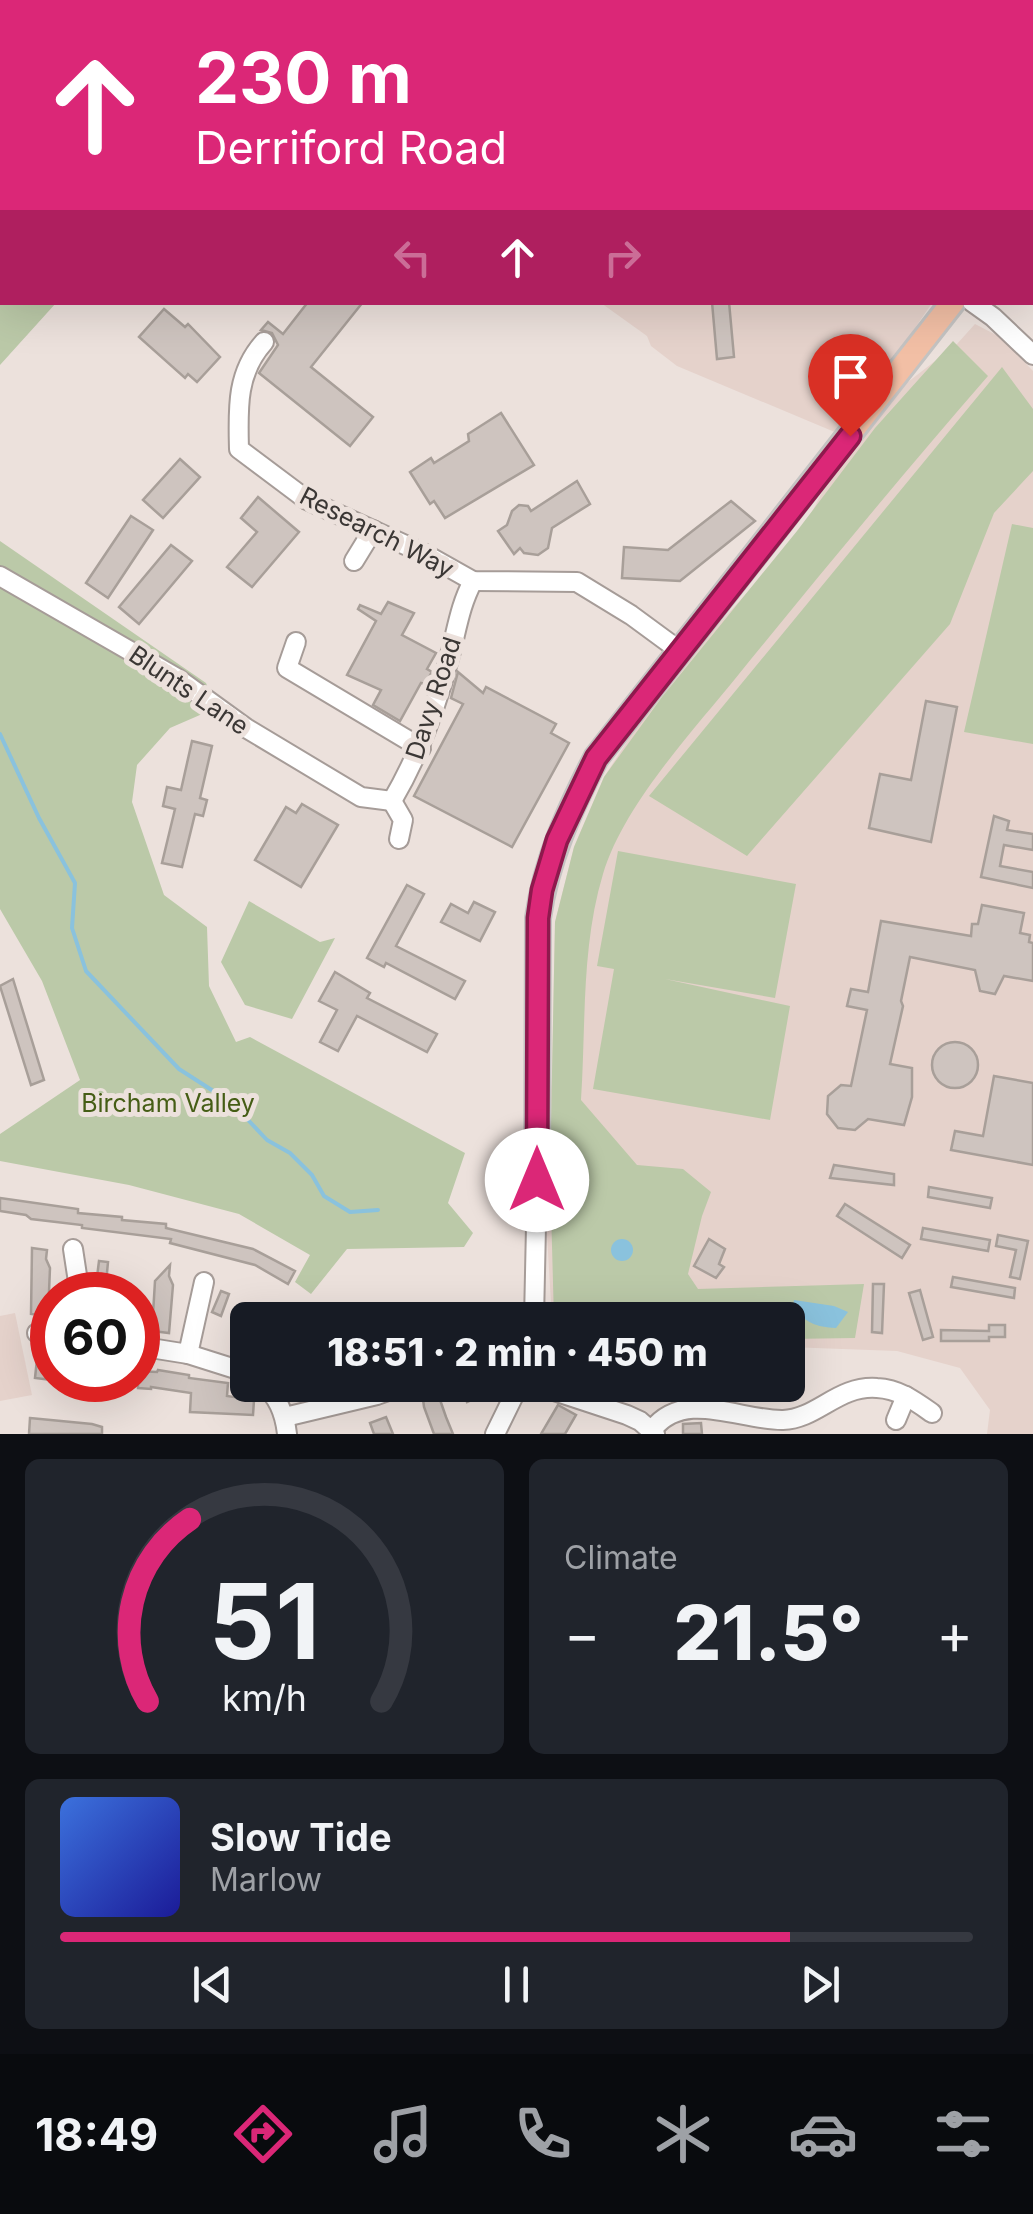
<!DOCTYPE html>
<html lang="en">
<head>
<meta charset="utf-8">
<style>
  body { margin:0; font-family:Inter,sans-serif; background:#20242c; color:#f1f3f6; height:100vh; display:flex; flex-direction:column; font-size:38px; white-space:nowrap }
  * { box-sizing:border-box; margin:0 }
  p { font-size:32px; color:#9ea1a6 }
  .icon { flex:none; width:55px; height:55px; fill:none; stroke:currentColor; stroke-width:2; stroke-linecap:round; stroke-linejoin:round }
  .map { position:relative; height:1434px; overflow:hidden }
  .panel { display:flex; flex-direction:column; gap:25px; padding:25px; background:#0d0f14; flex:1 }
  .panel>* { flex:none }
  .top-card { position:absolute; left:0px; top:0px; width:1035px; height:305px; box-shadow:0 10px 40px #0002; background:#db2777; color:#fff; overflow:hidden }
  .speed { position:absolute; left:30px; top:1272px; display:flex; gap:20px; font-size:50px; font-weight:700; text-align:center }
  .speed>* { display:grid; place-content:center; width:130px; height:130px; border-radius:50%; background:#171b24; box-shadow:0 10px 40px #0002; line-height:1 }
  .speed .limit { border:15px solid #d22; background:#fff; color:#111 }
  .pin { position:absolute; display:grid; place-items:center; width:85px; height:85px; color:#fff; margin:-102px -42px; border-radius:50% 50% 50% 0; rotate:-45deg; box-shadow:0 0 10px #0007 }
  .pin .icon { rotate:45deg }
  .me { position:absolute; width:110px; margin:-55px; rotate:0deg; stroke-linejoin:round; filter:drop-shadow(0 0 8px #0008) }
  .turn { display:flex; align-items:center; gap:35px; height:210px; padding:0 30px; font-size:45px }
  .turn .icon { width:130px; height:130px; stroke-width:2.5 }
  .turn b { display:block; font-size:70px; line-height:85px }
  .lanes { display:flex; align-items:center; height:95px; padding:0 30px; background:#0003; justify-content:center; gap:50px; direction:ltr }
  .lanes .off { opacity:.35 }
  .big { font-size:75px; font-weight:800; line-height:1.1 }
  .panel .widget { flex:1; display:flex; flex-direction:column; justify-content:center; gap:15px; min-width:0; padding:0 35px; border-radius:15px; background:#20242c }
  .panel .dial { align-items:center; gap:0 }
  .dial svg { height:260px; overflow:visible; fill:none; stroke:#363941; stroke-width:7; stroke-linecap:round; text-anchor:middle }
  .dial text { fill:#f1f3f6; stroke:none }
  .song { display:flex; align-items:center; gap:30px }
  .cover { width:120px; height:120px; border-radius:15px; background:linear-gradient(135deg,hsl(220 70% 55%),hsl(240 70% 35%)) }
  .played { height:10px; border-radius:5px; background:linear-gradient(90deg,#db2777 80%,#363941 80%) }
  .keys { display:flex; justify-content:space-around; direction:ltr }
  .heat { display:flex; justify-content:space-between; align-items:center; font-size:55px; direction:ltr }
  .panel .tiles { flex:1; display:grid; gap:25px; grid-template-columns:1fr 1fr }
  .widget:last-child { grid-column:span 2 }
  .trip { position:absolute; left:230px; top:1302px; width:575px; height:100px; border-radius:15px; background:#171b24; box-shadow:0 10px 40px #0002; font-weight:800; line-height:100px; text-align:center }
  .menu { display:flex; height:160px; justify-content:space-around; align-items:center; background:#090b0e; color:#9ea1a6 }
  .menu .icon { width:70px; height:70px }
  .menu .current { color:#db2777 }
  .menu b { font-size:45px; color:#f1f3f6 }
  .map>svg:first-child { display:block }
</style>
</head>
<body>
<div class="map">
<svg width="1033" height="1434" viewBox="0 0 1033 1434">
  <rect width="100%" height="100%" fill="#ece1dc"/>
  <!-- built -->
  <g fill="#e5d2cb">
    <polygon points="501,0 1033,0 1033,196 1032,2 499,2"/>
    <polygon points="601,303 932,303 876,385 837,433 677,366 651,346 647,336"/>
    <polygon points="975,324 1002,338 1033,371 1033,1434 987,1434 990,1410 960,1368 897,1351 788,1347 788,1320 552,1320 544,1184 552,1077 555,922 574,847 604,777 668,679 801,534 836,464 886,399 957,344"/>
    <polygon points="15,1313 32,1395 0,1401 0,1316"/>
  </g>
  <!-- green -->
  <g fill="#bbc9a8">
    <polygon points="0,0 235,0 2,2 2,192"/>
    <polygon points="0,221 2,302 56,303 0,365"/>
    <path d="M953 341 988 376C903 474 821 573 739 674 694 730 624 804 603 874 581 947 586 1025 581 1100L637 1165 683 1169 711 1192 702 1216 688 1274 698 1289 864 1284 855 1338 788 1339V1320H554L550 1171 555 922 574 847 604 777 662 697 797 531 875 428Z"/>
    <polygon points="1002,367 1033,409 1033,471 994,513 950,624 747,856 649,796"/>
    <polygon points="1012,524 1033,528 1033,744 964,732"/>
    <polygon points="0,541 206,683 216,708 170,728 137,765 132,802 164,895 207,927 209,986 236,1042 250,1037 465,1153 448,1203 473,1233 464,1247 347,1249 311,1294 295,1282 310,1255 239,1214 129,1185 0,1161 0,1134 80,1080 42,981 0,909"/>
    <polygon points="618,851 796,884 775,998 665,979 790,1006 770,1120 593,1089 614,969 597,966"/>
    <polygon points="249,901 320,942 335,938 292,1019 245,1005 221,962"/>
  </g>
  <!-- water -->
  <g fill="#8ac2dd">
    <circle cx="622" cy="1250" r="11"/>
    <path d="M794 1300 834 1306 848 1312 836 1328C816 1327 805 1323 793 1306Z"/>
  </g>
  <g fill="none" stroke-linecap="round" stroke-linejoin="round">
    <!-- stream -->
    <polyline stroke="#8ac2dd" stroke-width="4" points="0,734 39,818 75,883 72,928 86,971 179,1069 232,1103 267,1140 290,1153 312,1175 324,1196 350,1212 378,1210"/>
    <!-- river -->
    <polyline stroke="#8ac2dd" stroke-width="22" points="0,100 2,102"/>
  </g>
  <!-- building -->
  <g fill="#cec4bf" stroke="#a89f99" stroke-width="2.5">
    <polygon points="308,302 363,302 311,367 373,417 350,446 259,373 278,345 272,333 261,330 268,322 283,334"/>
    <polygon points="712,302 729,302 734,357 717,359"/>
    <polygon points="164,309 185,327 188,324 220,357 197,382 188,374 185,378 139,337"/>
    <polygon points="501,413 534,465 445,518 434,501 430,504 410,472 431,458 434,463 469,441 468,434"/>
    <polygon points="180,459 200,477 163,518 143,500"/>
    <polygon points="577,481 590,504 552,528 548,548 538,555 524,553 520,548 514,554 498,531 507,525 512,511 519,505 528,506 531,511"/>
    <polygon points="258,497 299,532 252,587 227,567 257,532 241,518"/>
    <polygon points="731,501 755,521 680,581 622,578 624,547 668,550"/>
    <polygon points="131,516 153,530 108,598 86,583"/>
    <polygon points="171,545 192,561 139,624 119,607"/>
    <polygon points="388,602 414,613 402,635 436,653 427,669 432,672 425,684 421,683 400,721 373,705 381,690 347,675 376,621 358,609 360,605 381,614"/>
    <polygon points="458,672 483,693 486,687 556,724 551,733 569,743 512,847 414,796 463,704 451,698"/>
    <polygon points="926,701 957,707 931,842 869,828 880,774 911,780"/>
    <polygon points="192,741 212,746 200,798 207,800 203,816 195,814 182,867 162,863 175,809 163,806 167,787 181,790"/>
    <polygon points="302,804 338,825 301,887 255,860 286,807 296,813"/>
    <polygon points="994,816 1009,821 1007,830 1033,834 1033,850 1004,845 1000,866 1033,872 1033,888 981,877"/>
    <polygon points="407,885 424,894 396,946 465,981 455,999 386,963 384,967 367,958"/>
    <polygon points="474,902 495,912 480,941 441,922 451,904 468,913"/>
    <polygon points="982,905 1024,913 1020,933 1030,935 1029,942 1033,943 1033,981 1004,976 995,994 980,991 975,970 910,957 901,1001 903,1006 890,1064 912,1068 912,1097 904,1125 868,1119 855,1130 838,1128 827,1114 828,1096 841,1085 851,1086 867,1010 847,1006 851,989 868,992 881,921 971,936 972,924 978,924"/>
    <polygon points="335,972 370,993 367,998 437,1034 427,1052 357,1016 338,1051 320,1042 337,1010 319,1001"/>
    <polygon points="13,979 44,1080 31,1085 0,986"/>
    <circle cx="955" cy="1065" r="23"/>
    <polygon points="994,1076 1033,1083 1033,1165 951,1150 955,1131 983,1136"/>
    <polygon points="834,1165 894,1174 894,1185 830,1178"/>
    <polygon points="929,1187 992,1198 990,1208 928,1197"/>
    <polygon points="0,1198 78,1209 78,1213 122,1217 122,1220 166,1224 166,1228 253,1249 295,1271 288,1284 255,1265 170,1243 171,1239 82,1228 82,1225 31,1219 26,1215 0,1211"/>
    <polygon points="845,1204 910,1245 902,1258 837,1216"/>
    <polygon points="923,1228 990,1240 988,1251 921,1239"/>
    <polygon points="998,1235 1028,1241 1020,1279 1010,1277 1016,1250 996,1246"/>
    <polygon points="709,1239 725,1249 719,1264 724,1267 716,1278 694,1266"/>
    <polygon points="32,1248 47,1250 46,1259 50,1268 48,1316 31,1314"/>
    <polygon points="99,1261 108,1262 105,1294 95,1293"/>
    <polygon points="170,1265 169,1276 173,1285 169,1333 152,1331 155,1281"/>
    <polygon points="953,1277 1015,1288 1014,1298 951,1287"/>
    <polygon points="873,1284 884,1284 882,1333 872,1332"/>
    <polygon points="920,1290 933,1337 923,1340 909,1293"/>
    <polygon points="221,1291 229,1294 221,1316 212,1312"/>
    <polygon points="989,1325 1005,1325 1005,1337 989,1337 989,1341 941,1341 941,1330 989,1331"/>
    <polygon points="37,1359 52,1360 52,1380 35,1378"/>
    <polygon points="158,1370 189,1375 189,1378 228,1383 227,1396 254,1400 253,1415 190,1412 191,1393 151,1387 151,1389 138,1388 138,1371 157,1372"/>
    <polygon points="460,1385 503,1385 503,1386 467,1402"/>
    <polygon points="438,1394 446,1417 453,1434 434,1434 424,1407 423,1399"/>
    <polygon points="558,1405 576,1415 565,1434 541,1434"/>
    <polygon points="386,1417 393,1434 374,1434 370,1423"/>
    <polygon points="30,1418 92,1424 102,1427 102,1434 29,1434"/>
    <polygon points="701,1423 702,1434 683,1434 683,1424"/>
  </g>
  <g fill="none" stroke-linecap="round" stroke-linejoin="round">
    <!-- minor casing -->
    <g stroke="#a69c98" stroke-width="22">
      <g id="minor">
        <polyline points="508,2 509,0"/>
        <polyline points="949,2 952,0"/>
        <polyline points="994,2 998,0"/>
        <polyline points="1032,69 1033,69"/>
        <polyline points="972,302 993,317 1033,355"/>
        <path d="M264 342C236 373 238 409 239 449L307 500 425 554 473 581 577 582 631 615 680 651"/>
        <polyline points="354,561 373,530"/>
        <polyline points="0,576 177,678 246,728 361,797 392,801"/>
        <polyline points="296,642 287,668 421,748"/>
        <path d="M392 801C419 755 437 706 450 655 457 629 460 605 473 581"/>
        <polyline points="392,801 403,820 399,839"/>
        <polyline points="73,1249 80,1295"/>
        <polyline points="534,1320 537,1179"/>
        <polyline points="37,1333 52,1334"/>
        <polyline points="138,1346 188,1354 248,1373"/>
        <polyline points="188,1354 204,1282"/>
        <path d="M263 1385C278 1396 285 1416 287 1434"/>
        <polyline points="536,1385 627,1415 640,1421 655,1434"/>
        <polyline points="285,1417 377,1395 405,1385"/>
        <polyline points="896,1420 906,1396"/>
        <path d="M652 1430C684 1388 741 1421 783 1420 817 1419 838 1385 877 1388 899 1389 915 1401 932 1413"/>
        <polyline points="495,1434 519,1385"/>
      </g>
    </g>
    <!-- major casing -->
    <g stroke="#c4c3c2" stroke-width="28">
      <g id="major">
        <polyline points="1032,208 1033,208"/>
        <path d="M537 1179 538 918C546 860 570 809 596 758L953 302"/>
      </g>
    </g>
    <!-- minor -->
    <use href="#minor" stroke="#fff" stroke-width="18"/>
    <!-- major -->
    <use href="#major" stroke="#f2bfa5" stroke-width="22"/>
  </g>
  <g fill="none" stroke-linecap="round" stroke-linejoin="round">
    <!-- route casing -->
    <g stroke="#8e194d" stroke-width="25">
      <polyline id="route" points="537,1180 538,918 542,890 557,840 596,758 850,436"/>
    </g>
    <!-- route -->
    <use href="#route" stroke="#db2777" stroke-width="18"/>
  </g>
  <g text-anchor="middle" stroke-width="10" stroke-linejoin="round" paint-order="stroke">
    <!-- street labels -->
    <g font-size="25" fill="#3b3735" stroke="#ece1dc">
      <text transform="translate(377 532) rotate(27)" y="9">Research Way</text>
      <text transform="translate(189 690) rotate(34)" y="9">Blunts Lane</text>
      <text transform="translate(433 698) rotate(-72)" y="9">Davy Road</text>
    </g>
    <!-- park labels -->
    <g font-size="25" fill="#455d15" stroke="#ece1dc">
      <text x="168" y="1112">Bircham Valley</text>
    </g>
  </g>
</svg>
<div class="speed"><div class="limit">60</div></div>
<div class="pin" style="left:850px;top:436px;background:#d93025"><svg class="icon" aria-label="arrive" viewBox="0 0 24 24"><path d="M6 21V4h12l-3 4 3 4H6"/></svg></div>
<svg class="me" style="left:537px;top:1180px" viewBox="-20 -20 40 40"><circle r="19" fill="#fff"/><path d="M0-13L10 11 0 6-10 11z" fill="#db2777"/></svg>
<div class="trip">18:51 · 2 min · 450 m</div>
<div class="top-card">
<div class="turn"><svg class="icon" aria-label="ahead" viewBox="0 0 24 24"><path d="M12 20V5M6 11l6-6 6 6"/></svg><div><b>230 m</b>Derriford Road</div></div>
<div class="lanes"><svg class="icon off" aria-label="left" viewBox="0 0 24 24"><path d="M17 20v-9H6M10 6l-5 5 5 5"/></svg><svg class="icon" aria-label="ahead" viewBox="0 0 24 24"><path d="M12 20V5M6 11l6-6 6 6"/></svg><svg class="icon off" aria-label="right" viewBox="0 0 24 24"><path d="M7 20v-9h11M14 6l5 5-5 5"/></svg></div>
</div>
</div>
<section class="panel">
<div class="tiles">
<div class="widget dial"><svg viewBox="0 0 100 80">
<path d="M14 69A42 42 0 1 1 86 69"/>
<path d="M14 69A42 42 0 0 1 27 13" stroke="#db2777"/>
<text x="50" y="56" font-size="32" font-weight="700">51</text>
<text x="50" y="72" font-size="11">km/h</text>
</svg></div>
<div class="widget"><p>Climate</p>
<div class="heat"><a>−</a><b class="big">21.5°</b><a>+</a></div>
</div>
<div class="widget">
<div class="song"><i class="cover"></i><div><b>Slow Tide</b><p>Marlow</p></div></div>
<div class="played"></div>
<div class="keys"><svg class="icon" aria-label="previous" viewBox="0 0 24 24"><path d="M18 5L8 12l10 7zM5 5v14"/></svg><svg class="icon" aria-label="pause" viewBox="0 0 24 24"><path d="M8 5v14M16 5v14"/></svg><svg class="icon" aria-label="next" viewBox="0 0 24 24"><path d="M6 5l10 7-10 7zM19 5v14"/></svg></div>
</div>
</div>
</section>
<nav class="menu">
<b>18:49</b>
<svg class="icon current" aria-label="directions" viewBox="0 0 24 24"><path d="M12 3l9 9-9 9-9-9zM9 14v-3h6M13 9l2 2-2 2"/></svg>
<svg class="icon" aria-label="music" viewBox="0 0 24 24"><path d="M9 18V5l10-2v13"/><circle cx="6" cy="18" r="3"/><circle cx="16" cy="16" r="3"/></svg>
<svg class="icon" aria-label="phone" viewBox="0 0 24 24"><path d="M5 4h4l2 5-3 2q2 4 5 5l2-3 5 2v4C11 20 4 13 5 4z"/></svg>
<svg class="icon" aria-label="climate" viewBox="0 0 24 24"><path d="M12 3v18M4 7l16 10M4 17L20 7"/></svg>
<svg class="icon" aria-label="car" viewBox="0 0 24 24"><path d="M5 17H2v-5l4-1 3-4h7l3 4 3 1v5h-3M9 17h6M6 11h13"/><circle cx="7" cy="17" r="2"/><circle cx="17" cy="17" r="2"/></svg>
<svg class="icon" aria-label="filters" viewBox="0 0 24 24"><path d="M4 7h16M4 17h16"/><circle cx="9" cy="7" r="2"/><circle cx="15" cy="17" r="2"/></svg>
</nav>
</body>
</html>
